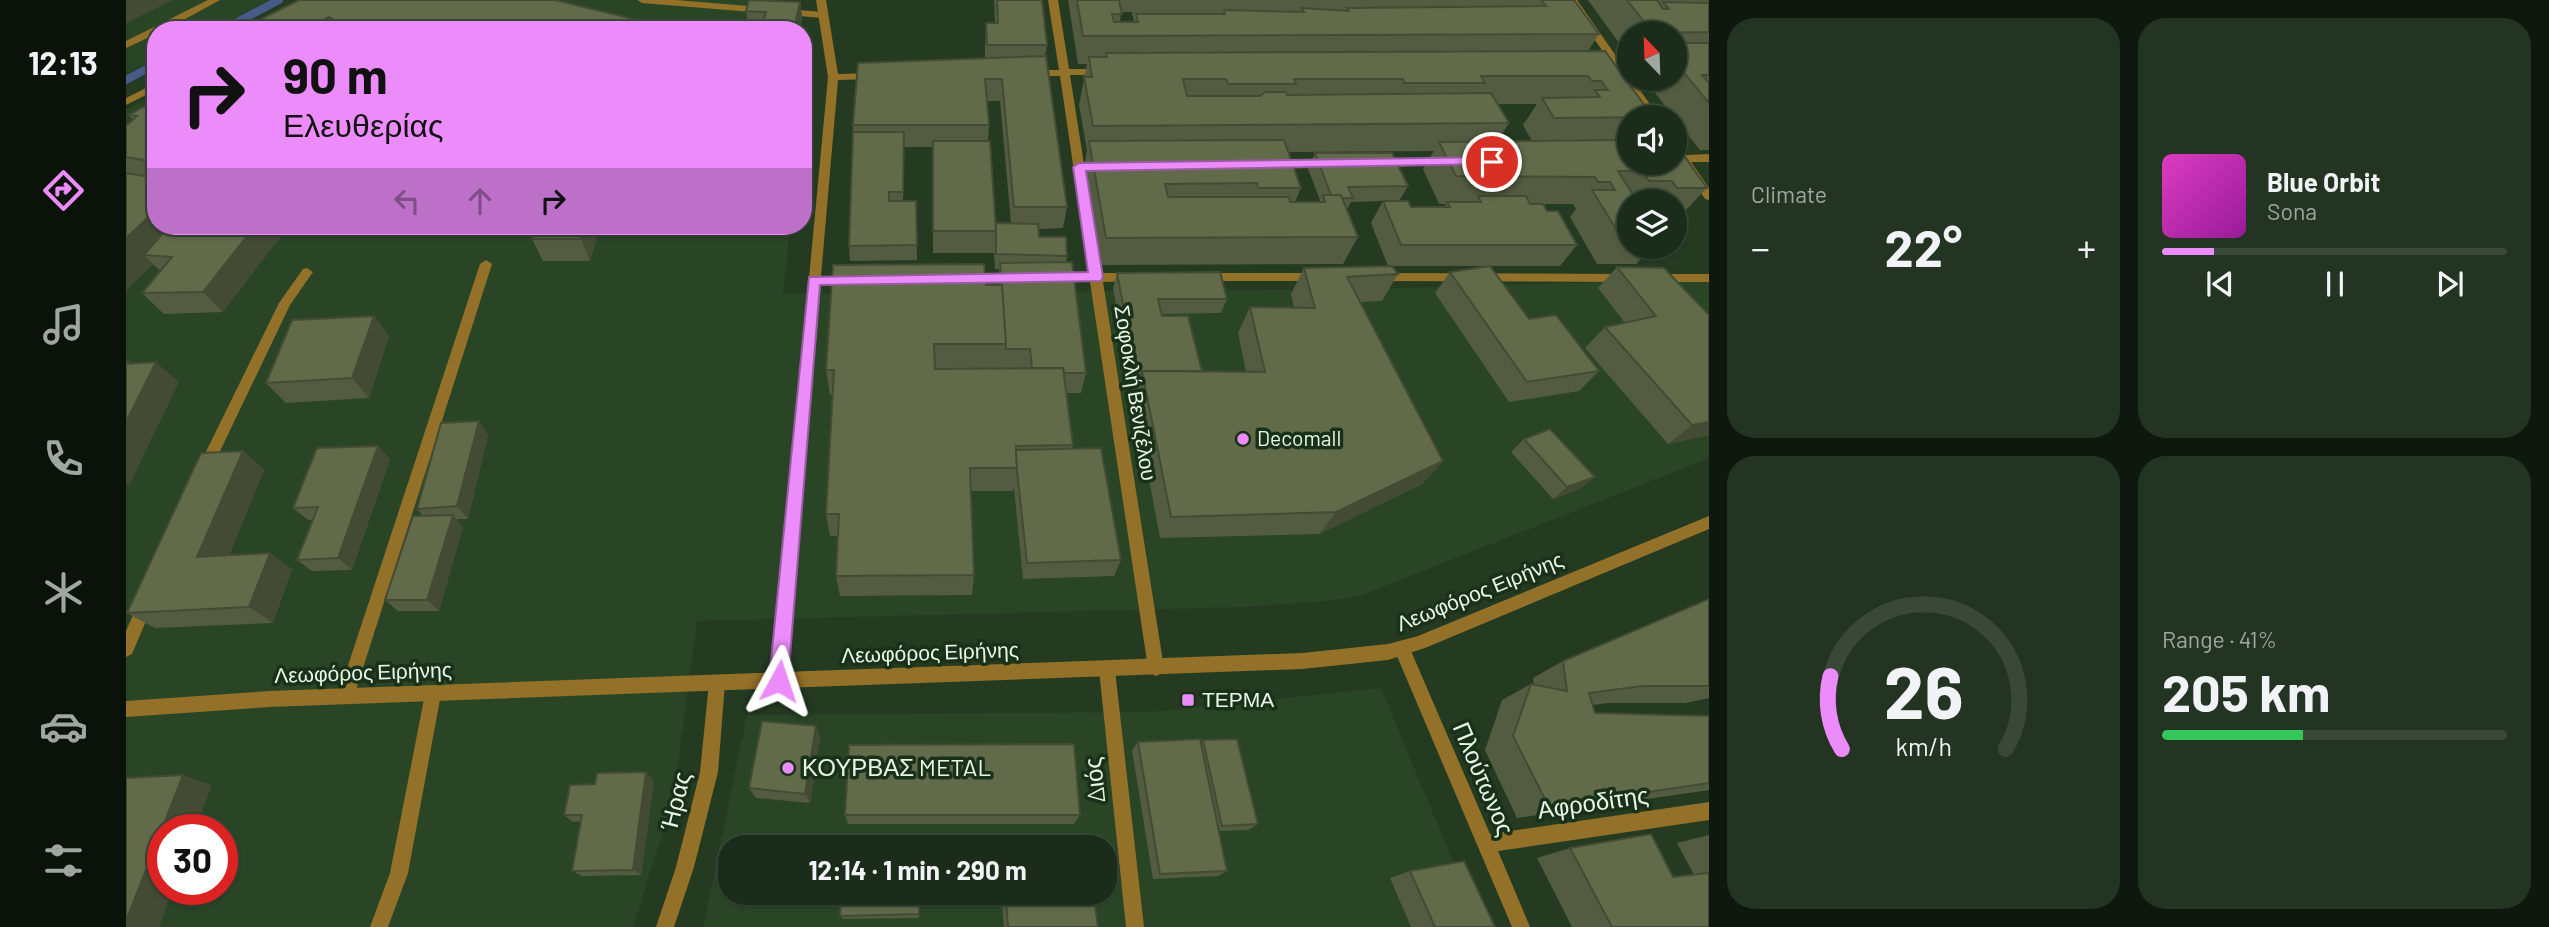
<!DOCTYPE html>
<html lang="en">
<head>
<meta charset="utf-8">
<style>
  body { margin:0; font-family:Barlow,sans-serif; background:#243423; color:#f1f3f6; height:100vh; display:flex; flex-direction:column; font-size:26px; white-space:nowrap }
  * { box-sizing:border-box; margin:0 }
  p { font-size:23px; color:#a0a7a2 }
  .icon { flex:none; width:38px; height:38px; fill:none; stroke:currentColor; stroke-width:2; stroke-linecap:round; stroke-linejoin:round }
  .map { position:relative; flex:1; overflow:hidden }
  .side { display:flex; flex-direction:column; gap:18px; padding:18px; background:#0f180e; width:840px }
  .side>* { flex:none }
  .hud { position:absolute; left:21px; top:21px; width:665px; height:214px; border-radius:28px; box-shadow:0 2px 5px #0004,0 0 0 2px #394839; background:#ec8cfa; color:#111; overflow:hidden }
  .needle { width:46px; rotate:337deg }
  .buttons { position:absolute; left:1491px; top:21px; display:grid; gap:14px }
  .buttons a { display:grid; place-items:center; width:70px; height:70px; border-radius:50%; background:#1b2c1a; box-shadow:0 2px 5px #0004,0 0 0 2px #394839; font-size:35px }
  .speed { position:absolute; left:21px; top:814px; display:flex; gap:14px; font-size:35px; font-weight:700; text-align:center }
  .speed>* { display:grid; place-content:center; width:91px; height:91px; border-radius:50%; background:#1b2c1a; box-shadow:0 2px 5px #0004,0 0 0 2px #394839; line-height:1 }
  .speed .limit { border:10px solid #d22; background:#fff; color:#111 }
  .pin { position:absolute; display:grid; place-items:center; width:60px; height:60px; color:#fff; margin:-30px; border:4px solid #fff; border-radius:50%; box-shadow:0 2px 7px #0007 }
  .me { position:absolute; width:77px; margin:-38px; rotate:5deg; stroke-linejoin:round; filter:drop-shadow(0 0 5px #0008) }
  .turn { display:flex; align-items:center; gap:24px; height:147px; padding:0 21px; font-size:32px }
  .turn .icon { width:91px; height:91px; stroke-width:2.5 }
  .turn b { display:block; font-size:49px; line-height:60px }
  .lanes { display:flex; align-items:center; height:66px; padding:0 21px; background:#0003; justify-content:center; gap:35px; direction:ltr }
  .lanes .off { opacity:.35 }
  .big { font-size:52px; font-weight:700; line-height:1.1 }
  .side .card { flex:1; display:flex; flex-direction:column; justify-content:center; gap:10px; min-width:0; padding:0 24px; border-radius:28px; background:#243423 }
  .side .dial { align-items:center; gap:0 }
  .dial svg { height:182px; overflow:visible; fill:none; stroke:#394839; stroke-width:7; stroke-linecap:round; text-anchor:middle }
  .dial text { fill:#f1f3f6; stroke:none }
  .song { display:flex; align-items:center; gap:21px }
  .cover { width:84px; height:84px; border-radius:10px; background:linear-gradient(135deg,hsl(310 70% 55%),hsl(300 70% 35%)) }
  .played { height:7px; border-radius:4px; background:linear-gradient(90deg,#ec8cfa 15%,#394839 15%) }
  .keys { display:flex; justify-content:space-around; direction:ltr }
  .heat { display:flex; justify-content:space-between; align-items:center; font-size:38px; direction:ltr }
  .charge { height:10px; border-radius:5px; background:linear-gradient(90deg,#34c759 41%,#394839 0) }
  .side .tiles { flex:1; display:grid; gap:18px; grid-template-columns:repeat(2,1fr) }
  .trip { position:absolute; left:592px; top:835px; width:399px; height:70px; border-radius:28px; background:#1b2c1a; box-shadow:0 2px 5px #0004,0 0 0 2px #394839; font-weight:700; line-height:70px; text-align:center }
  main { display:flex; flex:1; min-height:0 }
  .menu { display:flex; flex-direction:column; width:126px; justify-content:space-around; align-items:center; background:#0b120a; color:#a0a7a2 }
  .menu .icon { width:49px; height:49px }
  .menu .selected { color:#ec8cfa }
  .menu b { font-size:32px; color:#f1f3f6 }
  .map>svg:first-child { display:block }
</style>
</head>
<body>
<main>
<nav class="menu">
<b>12:13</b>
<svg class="icon selected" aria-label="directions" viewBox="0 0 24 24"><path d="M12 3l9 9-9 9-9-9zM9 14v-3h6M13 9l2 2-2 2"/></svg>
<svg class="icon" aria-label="music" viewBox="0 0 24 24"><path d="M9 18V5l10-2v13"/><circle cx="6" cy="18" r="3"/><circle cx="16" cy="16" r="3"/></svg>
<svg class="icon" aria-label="phone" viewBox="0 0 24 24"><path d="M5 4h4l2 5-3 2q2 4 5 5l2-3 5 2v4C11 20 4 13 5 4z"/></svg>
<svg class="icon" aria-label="climate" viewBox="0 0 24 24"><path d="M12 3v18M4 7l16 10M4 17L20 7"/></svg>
<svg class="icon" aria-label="car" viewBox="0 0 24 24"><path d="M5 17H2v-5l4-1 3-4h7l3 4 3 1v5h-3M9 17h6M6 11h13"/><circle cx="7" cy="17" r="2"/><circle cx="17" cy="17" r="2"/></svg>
<svg class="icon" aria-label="filters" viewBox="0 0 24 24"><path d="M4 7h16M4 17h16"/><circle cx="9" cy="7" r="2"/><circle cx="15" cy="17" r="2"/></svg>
</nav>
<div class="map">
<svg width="1583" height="927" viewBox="0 0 1583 927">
  <rect width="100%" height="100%" fill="#243b22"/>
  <!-- built -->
  <g fill="#294526" fill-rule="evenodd">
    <polygon points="0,0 143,0 85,30 30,30 30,59 0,74"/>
    <polygon points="204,0 648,0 644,16 676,17 677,30 149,30"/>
    <path d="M30 94V226H664L657 294 1239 289 1583 279V458L1236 595 1202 601 1117 607 571 621 547 801 507 927H0V110ZM37 830H96V889H37Z"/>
    <path d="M1255 688 1354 927H577L621 715 1027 712ZM604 847H978V892H604Z"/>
  </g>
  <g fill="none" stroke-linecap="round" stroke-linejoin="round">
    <!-- stream -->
    <g stroke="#465b87" stroke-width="8">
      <polyline points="96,30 153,0"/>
      <polyline points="0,80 30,64"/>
    </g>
    <!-- service -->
    <g fill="#947129" fill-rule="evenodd">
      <polygon points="82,0 94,0 39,30 30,30 30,34 0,48 0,41"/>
      <polygon points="511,0 550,0 697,12 702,15 697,18 516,3"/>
      <polygon points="360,260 366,264 228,696 226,702 220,704 214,702 212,696 354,264"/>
      <polygon points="181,268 187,272 164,305 84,472 74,472 72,468 153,303 177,269"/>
      <polygon points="20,595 25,597 28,602 6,654 0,657 0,631 15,597"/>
      <polygon points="307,686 313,688 315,694 282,873 262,927 244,927 264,873 299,694 301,688"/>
    </g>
    <!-- minor -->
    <g fill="#947129" fill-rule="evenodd">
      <polygon points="690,0 700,0 712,74 747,73 752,76 747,79 712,80 695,276 725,276 731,280 725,284 695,284 661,681 659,687 653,689 647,687 645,681 702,77"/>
      <polygon points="922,0 932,0 943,69 978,69 983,72 978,75 944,75 975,273 1008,273 1014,277 1008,281 977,282 1038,668 1036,673 1030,676 1024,673 1022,668 964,282 931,282 925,278 931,274 963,273 934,76 904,76 899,73 904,70 933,70"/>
      <polygon points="1441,0 1451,0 1497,66 1503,66 1503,79 1506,79 1533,117 1523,117 1491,72 1471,71 1471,67 1487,66"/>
      <polygon points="30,83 30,90 0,105 0,98"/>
      <polygon points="1549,144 1553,145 1560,155 1583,154 1583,162 1565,162 1583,188 1583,200 1579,199 1554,162 1549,162"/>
      <polygon points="1320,158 1324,159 1324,165 1253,167 1248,163 1253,159"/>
      <polygon points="1148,160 1201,160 1206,164 1201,168 1144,167 1144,161"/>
      <polygon points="1078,273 1190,273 1196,277 1190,281 1078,281 1072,277"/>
      <polygon points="1253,273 1498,274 1504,278 1498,282 1253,281 1247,277"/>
      <polygon points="843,274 889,274 895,278 889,282 843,282 837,278"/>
      <polygon points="1529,274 1583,274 1583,282 1529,282 1523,278"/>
      <polygon points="1276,641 1282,644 1364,834 1583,802 1583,820 1372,851 1404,927 1386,927 1268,649 1270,644"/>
      <polygon points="981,662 987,664 989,670 1018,927 1000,927 973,670 975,664"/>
      <polygon points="591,675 597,677 599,683 592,772 568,867 548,927 530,927 550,867 574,772 583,683 585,677"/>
    </g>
    <!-- tertiary -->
    <polygon fill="#947129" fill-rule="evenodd" points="1583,516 1583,529 1299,648 1262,660 1176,669 143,707 0,717 0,701 143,691 1176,653 1262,644 1292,636"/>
  </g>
  <!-- wall -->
  <g fill="#535c40" fill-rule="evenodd">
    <polygon points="173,0 545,30 142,30 135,19"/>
    <path d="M868 0H916L921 45 919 56 941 207 937 228 912 229 913 237 941 256 940 263 960 373 955 393H941L947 445 946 448 995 560 988 576 897 579 888 488 887 491H845L848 575 846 595 714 596 710 576 712 536H704L700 514 707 395H704L700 370 860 285H872L873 269H869L868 253H807V147H778L777 201H790L791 260 724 261 723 246 727 125 859 58V45L860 23H869ZM861 101H874L885 223H870L862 141 863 125Z"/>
    <path d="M942 0H1448L1473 34 1462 51 1503 117V163L1581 188 1555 215H1549V201H1503V247H1526L1510 264H1471L1444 217 1450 209 1447 204H1418L1421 211 1451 245 1434 266H1262L1245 223 1257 201 1225 202 1221 209 1232 237 1217 264 974 265 958 169 961 150 953 105 961 64H952ZM995 12H1006L1008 22H994ZM1371 104H1411L1397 125 1406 141H1371L1383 123ZM1308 151 1297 169 1313 204H1320L1318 207H1285L1273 201 1282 186 1189 153 1182 169 1194 200 1193 202H1169L1175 188 1163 152Z"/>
    <polygon points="1462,0 1583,0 1583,150 1574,150 1518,79 1549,79 1549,33 1503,33 1503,57"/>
    <polygon points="674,2 676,17 673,30 636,30 636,27 622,26 620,11"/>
    <polygon points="30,100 30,226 97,312 38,314 16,293 35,271 27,264 0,290 0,126 7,120 3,115"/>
    <polygon points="411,226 474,226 464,261 417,261 406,239"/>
    <polygon points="1491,267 1583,315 1583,435 1542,444 1459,348 1479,327 1499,323 1472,288"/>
    <polygon points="1178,268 1272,274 1256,301 1234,302 1317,461 1296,484 1193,534 1034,538 987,288 991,273 1101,299 1095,313 1036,314 1036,316 1076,371 1120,371 1112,333 1124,307 1168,307 1165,294"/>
    <polygon points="1324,272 1403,319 1473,371 1453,391 1383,402 1309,293"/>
    <polygon points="248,316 263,336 243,398 160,403 140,383"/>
    <polygon points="362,435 342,519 330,519 337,527 313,611 272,611 259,600 297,516 291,509"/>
    <polygon points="1398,439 1469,477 1453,489 1427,499 1385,452"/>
    <polygon points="117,451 138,470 103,555 166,569 147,623 29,628 1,613"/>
    <polygon points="264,459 226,570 186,571 171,560 187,520 182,520 167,508"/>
    <polygon points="1583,599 1583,698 1559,703 1482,703 1466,705 1469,713 1583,716 1583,790 1391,818 1359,750 1376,700 1405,684 1408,684 1407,678 1437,661"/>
    <polygon points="690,726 694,738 684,803 630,798 623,788"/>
    <polygon points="1077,740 1132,824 1122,830 1093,831 1101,871 1092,876 1027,879 1006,750 1012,742 1075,743"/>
    <polygon points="528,780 515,875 456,876 446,871 455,821 447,822 438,815"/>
    <polygon points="719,815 954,815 948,824 722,824"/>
    <polygon points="1583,835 1583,927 1446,927 1411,858 1444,848 1547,877 1568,875 1551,843"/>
    <polygon points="1284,871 1369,927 1285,927 1264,878"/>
    <polygon points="793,892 793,918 717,919 714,916"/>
    <polygon points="880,900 972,927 878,927 876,906"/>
  </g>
  <!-- shaded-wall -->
  <g fill="#444b34">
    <polygon points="0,0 47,0 0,23"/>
    <polygon points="674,2 676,17 673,30 669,30"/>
    <polygon points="203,17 211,30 184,30 182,28"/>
    <polygon points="30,210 30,226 67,226 18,255 27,264 0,290 0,238"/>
    <polygon points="129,226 163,226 97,312 77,292"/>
    <polygon points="459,226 474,226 464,261 455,239"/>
    <polygon points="248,316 263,336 243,398 226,378"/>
    <polygon points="1,359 22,377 30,362 53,382 3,486 0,483 0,361"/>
    <polygon points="353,421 362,435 342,519 331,506"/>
    <polygon points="1583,422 1583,435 1542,444 1566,425"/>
    <polygon points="252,446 264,459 226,570 212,558"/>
    <polygon points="117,451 138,470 96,573 71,557"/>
    <polygon points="1317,461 1296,484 1193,534 1210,512"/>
    <polygon points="1469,477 1453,489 1427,499 1441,487"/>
    <polygon points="327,515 337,527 313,611 301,600"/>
    <polygon points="144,553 166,569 147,623 123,607"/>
    <polygon points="690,726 694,738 684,803 679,794"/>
    <polygon points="520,772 528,780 515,875 507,870"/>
    <polygon points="57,775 86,785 69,830 37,830 37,889 47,889 33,927 0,927 0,921"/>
  </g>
  <!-- building -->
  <g fill="#616b4a" stroke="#444b34" stroke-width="2">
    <polygon points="173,0 429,0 545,28 543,30 225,30 203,17 182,28 135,19"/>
    <polygon points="623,0 674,2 668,28 636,27 640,12 620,11"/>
    <polygon points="871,0 916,0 921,45 861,45 860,23 872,23"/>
    <polygon points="951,0 993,0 996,14 986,14 988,22 1012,22 1010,14 1099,14 1098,10 1178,12 1175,8 1223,11 1221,8 1420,6 1415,0 1448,0 1473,34 957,36"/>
    <polygon points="1501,0 1531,0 1537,9 1543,9 1537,2 1583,3 1583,32 1527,33"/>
    <polygon points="1549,43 1583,43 1583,75 1576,75 1583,83 1583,103 1549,62"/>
    <polygon points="1479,51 1527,117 1428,118 1416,98 1474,97 1469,90 1482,90 1475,81 1466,81 1462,76 1355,76 1359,83 1278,83 1277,79 1168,79 1170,84 1102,84 1100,79 1057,79 1061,96 1134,96 1139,92 1160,92 1161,95 1365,93 1383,123 967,126 958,77 966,77 963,57 981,57 980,53"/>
    <polygon points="920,56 941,207 888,207 876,79 859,79 863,125 727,125 732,63"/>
    <polygon points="30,100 30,162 0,157 0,126 11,116 3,115"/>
    <polygon points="727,132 778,132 777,192 763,192 763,201 790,201 791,245 723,246"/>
    <polygon points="1158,140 1175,188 1132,188 1131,183 1039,184 1042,197 1163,197 1164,202 1199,202 1197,195 1215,195 1232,237 980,238 963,141"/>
    <polygon points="1503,140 1503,163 1549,163 1549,143 1581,188 1551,188 1546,181 1523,181 1516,171 1492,171 1511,201 1503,201 1503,237 1495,237 1466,190 1489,190 1484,182 1472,182 1469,177 1330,176 1313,142"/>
    <polygon points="807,141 864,141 870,231 807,231"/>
    <polygon points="1189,153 1266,153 1282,186 1222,187 1227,198 1216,198 1215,195 1205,195"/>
    <polygon points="0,173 30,178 30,210 0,238"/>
    <polygon points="1352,196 1400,196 1404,204 1417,204 1421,211 1432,211 1451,245 1275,245 1257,201 1282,201 1285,207 1324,207 1321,202 1355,202"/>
    <polygon points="870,223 912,224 913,237 940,237 941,256 870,254"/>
    <polygon points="43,226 129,226 77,292 16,293 46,257 18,255"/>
    <polygon points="411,226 459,226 455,239 406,239"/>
    <polygon points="946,262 960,373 938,373 937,368 906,368 904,349 880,349 880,344 874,263"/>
    <polygon points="858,264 860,285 876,285 880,344 808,344 809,369 937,368 947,445 890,446 891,468 844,468 848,575 710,576 713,514 700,514 708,370 700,370 707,265"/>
    <polygon points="1266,266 1272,274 1221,277 1317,461 1210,512 1045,517 1016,371 1139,372 1124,307 1189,308 1178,268"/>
    <polygon points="1364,266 1403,319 1430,315 1473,371 1401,382 1324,272"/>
    <polygon points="1491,267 1538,268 1583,315 1583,422 1566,425 1479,327 1530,316"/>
    <polygon points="1094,272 1101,299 1032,299 1036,316 1062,316 1076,371 1016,371 1012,382 991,273"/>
    <polygon points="248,316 226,378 140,383 166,320"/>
    <polygon points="30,362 0,422 0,364"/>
    <polygon points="353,421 331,506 291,509 315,423"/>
    <polygon points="1424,429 1469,477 1441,487 1398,439"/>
    <polygon points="252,446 212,558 171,560 192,507 167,508 191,448"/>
    <polygon points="975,448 995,560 901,563 891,470 890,450"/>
    <polygon points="117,451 71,557 144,553 123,607 1,613 75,453"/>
    <polygon points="327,515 301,600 259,600 287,516"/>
    <polygon points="1583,599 1583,686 1516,686 1463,693 1469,713 1583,716 1583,783 1423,807 1387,736 1405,684 1441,691 1437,661"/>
    <polygon points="636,721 690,726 679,794 623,788"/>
    <polygon points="1074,739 1101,871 1034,874 1012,742"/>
    <polygon points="1111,739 1132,824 1096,826 1077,740"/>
    <polygon points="948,744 954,815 719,815 723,745"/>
    <polygon points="520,772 507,870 446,871 456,815 438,815 444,785 469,784 471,773"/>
    <polygon points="57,775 0,921 0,778"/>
    <polygon points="1525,834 1547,877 1583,873 1583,927 1486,927 1444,848"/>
    <polygon points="792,837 792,847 716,847 716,839"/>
    <polygon points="1338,861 1369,927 1309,927 1284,871"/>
    <polygon points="715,892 793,892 793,914 714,916"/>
    <polygon points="968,897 972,927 882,927 880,900"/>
  </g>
  <!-- route -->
  <polygon fill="#ec8cfa" stroke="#995ba2" stroke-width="2" points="1366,157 1370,159 1370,164 960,171 977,277 975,281 694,285 662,681 659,687 653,690 646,687 643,681 683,277 962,272 947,167 953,163"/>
  <!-- markers -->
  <g fill="#ec8cfa" stroke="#1a3119" stroke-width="2.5">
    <circle cx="1117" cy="439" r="7"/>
    <rect x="1055" y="693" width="14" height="14" rx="3.5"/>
    <circle cx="662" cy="768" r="7"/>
  </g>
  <g text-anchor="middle" stroke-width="7" stroke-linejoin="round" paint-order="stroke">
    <!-- street labels -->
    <g font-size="21" fill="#e8f6e7" stroke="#1a3119">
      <text transform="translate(1009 393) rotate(81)" y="7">Σοφοκλή Βενιζέλου</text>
      <text transform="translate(1354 592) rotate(-22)" y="7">Λεωφόρος Ειρήνης</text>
      <text transform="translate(804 653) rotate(-2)" y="7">Λεωφόρος Ειρήνης</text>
      <text transform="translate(237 673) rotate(-2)" y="7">Λεωφόρος Ειρήνης</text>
    </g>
    <!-- poi labels -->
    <g font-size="21" fill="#e8f6e7" stroke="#1a3119" text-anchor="start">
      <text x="1131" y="446">Decomall</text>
      <text x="1076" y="707">ΤΕΡΜΑ</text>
    </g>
    <!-- near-poi labels -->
    <g font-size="24" fill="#e8f6e7" stroke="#1a3119" text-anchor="start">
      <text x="676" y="776">ΚΟΥΡΒΑΣ METAL</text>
    </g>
    <!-- near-street labels -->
    <g font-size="24" fill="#e8f6e7" stroke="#1a3119">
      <text transform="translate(1357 779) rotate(67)" y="8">Πλούτωνος</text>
      <text transform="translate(969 780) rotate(-96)" y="8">Διός</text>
      <text transform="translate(550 801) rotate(-76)" y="8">Ήρας</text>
      <text transform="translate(1467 803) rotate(-8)" y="8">Αφροδίτης</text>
    </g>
  </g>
</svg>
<div class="buttons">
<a><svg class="needle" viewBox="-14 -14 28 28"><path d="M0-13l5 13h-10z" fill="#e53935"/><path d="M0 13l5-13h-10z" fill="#a0a7a2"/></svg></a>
<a><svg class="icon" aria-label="sound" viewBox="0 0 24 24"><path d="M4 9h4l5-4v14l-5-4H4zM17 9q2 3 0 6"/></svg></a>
<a><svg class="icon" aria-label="layers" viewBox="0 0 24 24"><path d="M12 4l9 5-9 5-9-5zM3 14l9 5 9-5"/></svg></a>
</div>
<div class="speed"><div class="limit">30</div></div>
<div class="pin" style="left:1366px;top:162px;background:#d93025"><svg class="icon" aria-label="arrive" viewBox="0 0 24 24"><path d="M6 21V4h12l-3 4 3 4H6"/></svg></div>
<svg class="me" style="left:653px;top:681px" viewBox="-20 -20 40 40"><path d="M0-17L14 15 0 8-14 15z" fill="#ec8cfa" stroke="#fff" stroke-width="4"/></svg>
<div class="trip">12:14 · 1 min · 290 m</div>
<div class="hud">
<div class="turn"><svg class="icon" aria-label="right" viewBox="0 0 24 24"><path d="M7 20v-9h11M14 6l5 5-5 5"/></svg><div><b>90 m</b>Ελευθερίας</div></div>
<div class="lanes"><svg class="icon off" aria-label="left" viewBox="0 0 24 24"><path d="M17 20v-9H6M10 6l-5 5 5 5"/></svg><svg class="icon off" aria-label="ahead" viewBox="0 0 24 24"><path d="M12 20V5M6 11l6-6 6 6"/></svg><svg class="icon" aria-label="right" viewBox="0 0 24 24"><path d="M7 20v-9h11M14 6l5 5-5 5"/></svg></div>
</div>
</div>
<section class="side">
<div class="tiles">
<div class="card"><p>Climate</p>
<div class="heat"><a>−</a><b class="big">22°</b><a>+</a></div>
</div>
<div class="card">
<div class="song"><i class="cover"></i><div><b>Blue Orbit</b><p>Sona</p></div></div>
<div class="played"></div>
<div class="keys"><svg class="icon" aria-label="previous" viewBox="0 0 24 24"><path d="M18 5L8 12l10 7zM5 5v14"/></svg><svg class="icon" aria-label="pause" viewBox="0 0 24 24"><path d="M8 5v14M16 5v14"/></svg><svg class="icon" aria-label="next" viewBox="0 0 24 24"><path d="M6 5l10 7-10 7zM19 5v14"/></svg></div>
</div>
<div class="card dial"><svg viewBox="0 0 100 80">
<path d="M14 69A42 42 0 1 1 86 69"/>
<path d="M14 69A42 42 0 0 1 9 37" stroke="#ec8cfa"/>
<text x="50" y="56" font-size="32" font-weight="700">26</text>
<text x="50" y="72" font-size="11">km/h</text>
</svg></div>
<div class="card"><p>Range · 41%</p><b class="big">205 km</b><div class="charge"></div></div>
</div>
</section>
</main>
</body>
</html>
